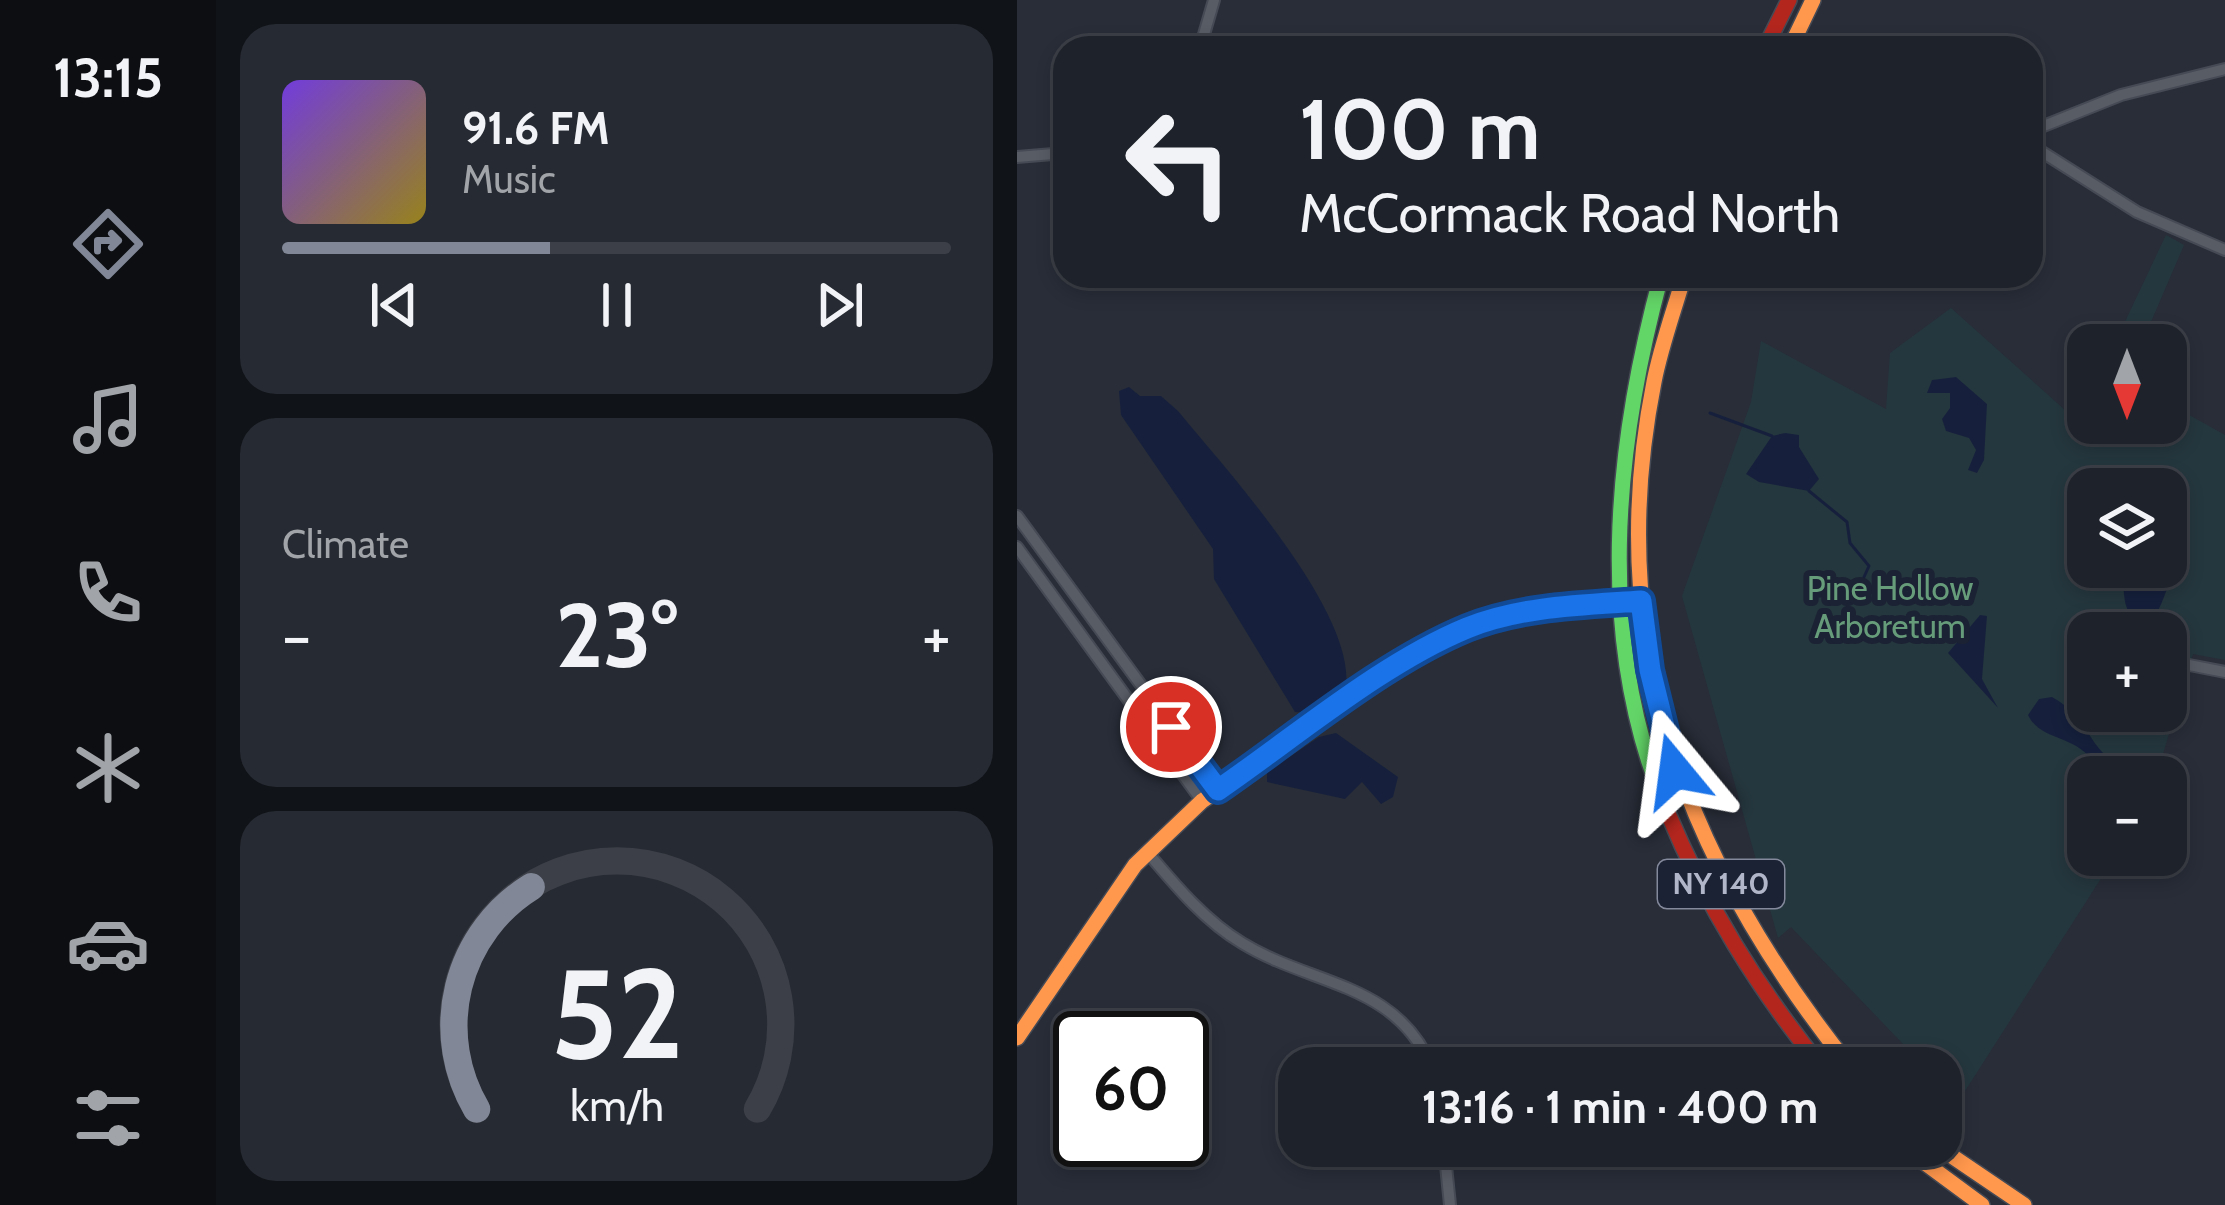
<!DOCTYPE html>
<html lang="en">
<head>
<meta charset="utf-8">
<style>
  body { margin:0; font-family:Cabin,sans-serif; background:#262a32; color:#f1f3f6; height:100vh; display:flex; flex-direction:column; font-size:45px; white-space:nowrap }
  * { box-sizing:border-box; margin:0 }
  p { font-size:39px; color:#a1a4a8 }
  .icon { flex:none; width:66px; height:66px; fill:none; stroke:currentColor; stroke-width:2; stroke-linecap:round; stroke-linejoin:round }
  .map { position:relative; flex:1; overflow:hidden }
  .panel { display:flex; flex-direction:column; gap:24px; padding:24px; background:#101317; width:801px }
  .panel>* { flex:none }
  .banner { position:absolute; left:36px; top:36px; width:990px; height:252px; border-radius:36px; box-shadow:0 6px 18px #0003,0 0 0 3px #3c3f47; background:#1e222a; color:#f1f3f6; overflow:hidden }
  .needle { width:78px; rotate:180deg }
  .fabs { position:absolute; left:1050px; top:324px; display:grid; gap:24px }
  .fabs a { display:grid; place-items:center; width:120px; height:120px; border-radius:24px; background:#1e222a; box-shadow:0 6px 18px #0003,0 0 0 3px #3c3f47; font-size:60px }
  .speed { position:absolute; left:36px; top:1011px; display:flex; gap:24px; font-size:60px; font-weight:700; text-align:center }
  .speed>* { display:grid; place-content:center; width:156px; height:156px; border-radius:50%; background:#1e222a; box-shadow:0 6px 18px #0003,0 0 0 3px #3c3f47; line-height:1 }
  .speed .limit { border:6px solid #111; border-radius:18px; background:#fff; color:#111 }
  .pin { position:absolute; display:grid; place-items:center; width:102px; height:102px; color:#fff; margin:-51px; border:6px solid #fff; border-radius:50%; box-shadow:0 3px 12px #0007 }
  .me { position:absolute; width:132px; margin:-66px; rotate:344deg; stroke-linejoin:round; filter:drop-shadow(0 0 9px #0008) }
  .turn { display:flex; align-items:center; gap:42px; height:252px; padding:0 48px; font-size:54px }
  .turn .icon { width:156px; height:156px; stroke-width:2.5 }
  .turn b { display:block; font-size:84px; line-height:102px }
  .big { font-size:90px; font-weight:700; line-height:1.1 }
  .panel .card { flex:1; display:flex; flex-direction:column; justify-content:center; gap:18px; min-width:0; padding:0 42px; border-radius:36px; background:#262a32 }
  .panel .dial { align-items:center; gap:0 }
  .dial svg { height:312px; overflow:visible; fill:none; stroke:#3c3f47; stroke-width:7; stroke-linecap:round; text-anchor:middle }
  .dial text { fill:#f1f3f6; stroke:none }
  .song { display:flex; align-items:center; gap:36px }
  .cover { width:144px; height:144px; border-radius:18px; background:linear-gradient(135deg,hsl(260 70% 55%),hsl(50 70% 35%)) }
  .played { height:12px; border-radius:6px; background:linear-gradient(90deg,#818796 40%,#3c3f47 40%) }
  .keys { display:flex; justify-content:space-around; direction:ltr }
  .heat { display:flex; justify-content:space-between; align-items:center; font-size:66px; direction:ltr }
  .trip { position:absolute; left:261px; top:1047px; width:684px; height:120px; border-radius:36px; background:#1e222a; box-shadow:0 6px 18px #0003,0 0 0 3px #3c3f47; font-weight:700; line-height:120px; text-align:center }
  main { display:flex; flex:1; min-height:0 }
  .tabs { display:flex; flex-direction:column; width:216px; justify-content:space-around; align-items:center; background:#0c0e11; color:#a1a4a8 }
  .tabs .icon { width:84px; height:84px }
  .tabs .current { color:#818796 }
  .tabs b { font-size:54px; color:#f1f3f6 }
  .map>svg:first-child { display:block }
</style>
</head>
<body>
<main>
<nav class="tabs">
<b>13:15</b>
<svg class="icon current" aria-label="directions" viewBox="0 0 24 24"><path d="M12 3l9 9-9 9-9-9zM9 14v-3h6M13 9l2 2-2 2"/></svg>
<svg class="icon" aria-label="music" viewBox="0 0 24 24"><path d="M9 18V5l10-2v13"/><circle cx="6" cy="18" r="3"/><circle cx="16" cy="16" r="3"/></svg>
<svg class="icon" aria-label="phone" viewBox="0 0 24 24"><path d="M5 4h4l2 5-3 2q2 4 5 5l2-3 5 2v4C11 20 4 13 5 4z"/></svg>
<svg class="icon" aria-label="climate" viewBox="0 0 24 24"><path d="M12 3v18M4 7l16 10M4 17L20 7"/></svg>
<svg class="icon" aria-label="car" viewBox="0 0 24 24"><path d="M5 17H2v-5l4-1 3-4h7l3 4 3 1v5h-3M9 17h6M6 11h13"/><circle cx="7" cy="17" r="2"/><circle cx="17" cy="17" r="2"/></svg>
<svg class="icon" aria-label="filters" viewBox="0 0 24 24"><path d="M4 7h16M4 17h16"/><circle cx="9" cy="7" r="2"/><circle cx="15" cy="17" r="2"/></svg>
</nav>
<section class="panel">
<div class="card">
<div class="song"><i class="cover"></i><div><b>91.6 FM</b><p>Music</p></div></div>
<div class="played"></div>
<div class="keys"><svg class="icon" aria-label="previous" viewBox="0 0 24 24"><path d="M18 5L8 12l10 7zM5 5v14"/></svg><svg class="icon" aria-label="pause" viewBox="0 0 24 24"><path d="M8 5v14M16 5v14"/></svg><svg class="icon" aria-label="next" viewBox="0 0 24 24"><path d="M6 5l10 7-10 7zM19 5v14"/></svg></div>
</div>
<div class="card"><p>Climate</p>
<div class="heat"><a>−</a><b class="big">23°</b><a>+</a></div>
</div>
<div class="card dial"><svg viewBox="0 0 100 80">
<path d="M14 69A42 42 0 1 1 86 69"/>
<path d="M14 69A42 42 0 0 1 28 12" stroke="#818796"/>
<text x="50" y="56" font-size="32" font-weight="700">52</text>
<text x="50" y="72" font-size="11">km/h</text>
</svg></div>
</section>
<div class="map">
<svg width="1208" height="1205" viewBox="0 0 1208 1205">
  <rect width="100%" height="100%" fill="#282d38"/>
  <!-- green -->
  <g fill="#25373e" fill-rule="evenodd">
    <polygon points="1149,235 1167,245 1124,345 1097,345"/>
    <path d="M934 308 1059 420 1071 398V423H1149V402L1208 435V660L1176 654 1139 777H1071V855H1099L941 1102 924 1084V1068H909L774 927 761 938 665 596 734 402 744 341 869 409 873 353ZM1071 489H1149V567H1071ZM1071 633H1149V711H1071Z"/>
  </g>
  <!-- water -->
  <g fill="#16203c">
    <polygon points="939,377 970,404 967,460 960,473 951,470 959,450 952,438 929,431 925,419 933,408 933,393 910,393 915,380"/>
    <path d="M112 387 123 396H144L161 411C208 468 345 618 328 692L297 713 278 712 197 579 196 549 104 415 102 391Z"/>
    <polygon points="768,433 782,435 782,447 802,479 792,491 742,482 729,474 755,436"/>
    <path d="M1154 540 1163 546C1157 566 1144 619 1128 628 1105 616 1107 595 1106 574L1129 576 1149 567V542Z"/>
    <polygon points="963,615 970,616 965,679 981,708 931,653"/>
    <path d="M1035 697C1078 721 1066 752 1121 777H1083C1070 732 1025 745 1011 715L1022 699Z"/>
    <polygon points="319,733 381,777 376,797 364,804 345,782 328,799 250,782 250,772 302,737"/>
  </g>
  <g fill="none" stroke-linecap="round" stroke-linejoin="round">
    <!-- stream -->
    <g stroke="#16203c" stroke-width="3">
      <polyline points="693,413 755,436"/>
      <polyline points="792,491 830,522 833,543 852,566 847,577"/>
    </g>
    <!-- street casing -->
    <g stroke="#454a54" stroke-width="14">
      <g id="street">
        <polyline points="183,48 197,0"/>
        <polyline points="1014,131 1104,95 1208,69"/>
        <polyline points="1014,145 1120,212 1208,250"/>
        <polyline points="0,157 48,153"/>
        <polyline points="0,516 201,790"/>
        <polyline points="0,547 185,801"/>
        <polyline points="1167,664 1208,672"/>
        <path d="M131 853C159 886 188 921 225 943 295 986 380 982 415 1068"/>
        <polyline points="427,1146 433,1205"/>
      </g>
    </g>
    <!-- fast casing -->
    <g stroke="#454a54" stroke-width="18">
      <path id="fast" d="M644 276C597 450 578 640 650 811"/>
    </g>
    <!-- slow casing -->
    <g stroke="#454a54" stroke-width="18">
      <g id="slow">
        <polyline points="773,48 796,0"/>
        <path d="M667 276C657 311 644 346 637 382 584 647 670 863 834 1068"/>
        <polyline points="0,1038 118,865 185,801 410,647 452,627 532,609 624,601"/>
        <polyline points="885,1146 965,1205"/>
        <polyline points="920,1146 1007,1205"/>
      </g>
    </g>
    <!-- jam casing -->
    <g stroke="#454a54" stroke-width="18">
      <g id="jam">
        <polyline points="748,48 772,0"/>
        <path d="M650 811C690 907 740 987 805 1068"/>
      </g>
    </g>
    <!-- street -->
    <use href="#street" stroke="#585c65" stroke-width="10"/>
    <!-- fast -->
    <use href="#fast" stroke="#63d668" stroke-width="15"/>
    <!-- slow -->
    <use href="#slow" stroke="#ff974d" stroke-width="15"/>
    <!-- jam -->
    <use href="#jam" stroke="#b3261e" stroke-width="15"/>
  </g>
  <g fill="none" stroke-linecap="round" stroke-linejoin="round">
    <!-- route casing -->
    <g stroke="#114b97" stroke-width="30">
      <path id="route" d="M154 727 201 790C278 737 365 663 450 628 504 606 567 605 624 601L633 670 658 771"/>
    </g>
    <!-- route -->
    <use href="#route" stroke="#1a73e8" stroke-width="21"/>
  </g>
  <g text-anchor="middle" stroke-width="12" stroke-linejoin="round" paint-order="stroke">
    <!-- shield labels -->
    <rect fill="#1b2233" stroke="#848a9c" stroke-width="3" x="641" y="860" width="126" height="48" rx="9"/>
    <g font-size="30" font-weight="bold" fill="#b1b7c9">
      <text x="704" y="894">NY 140</text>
    </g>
    <!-- park labels -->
    <g font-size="33" fill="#679c7a" stroke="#1b2233">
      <text x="873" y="600">Pine Hollow<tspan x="873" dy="38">Arboretum</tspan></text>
    </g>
  </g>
</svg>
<div class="fabs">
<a><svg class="needle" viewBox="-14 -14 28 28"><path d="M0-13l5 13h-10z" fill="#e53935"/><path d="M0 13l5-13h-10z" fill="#a1a4a8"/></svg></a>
<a><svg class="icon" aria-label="layers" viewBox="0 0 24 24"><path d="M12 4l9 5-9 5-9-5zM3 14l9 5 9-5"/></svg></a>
<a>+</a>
<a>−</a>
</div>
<div class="speed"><div class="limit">60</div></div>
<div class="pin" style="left:154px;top:727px;background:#d93025"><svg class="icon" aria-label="arrive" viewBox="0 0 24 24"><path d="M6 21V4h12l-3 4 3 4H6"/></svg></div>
<svg class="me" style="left:658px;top:771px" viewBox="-20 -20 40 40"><path d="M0-17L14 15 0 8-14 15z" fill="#1a73e8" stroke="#fff" stroke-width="4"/></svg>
<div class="trip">13:16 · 1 min · 400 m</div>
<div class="banner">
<div class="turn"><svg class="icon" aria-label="left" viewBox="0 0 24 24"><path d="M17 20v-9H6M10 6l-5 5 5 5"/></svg><div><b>100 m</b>McCormack Road North</div></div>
</div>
</div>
</main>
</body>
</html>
